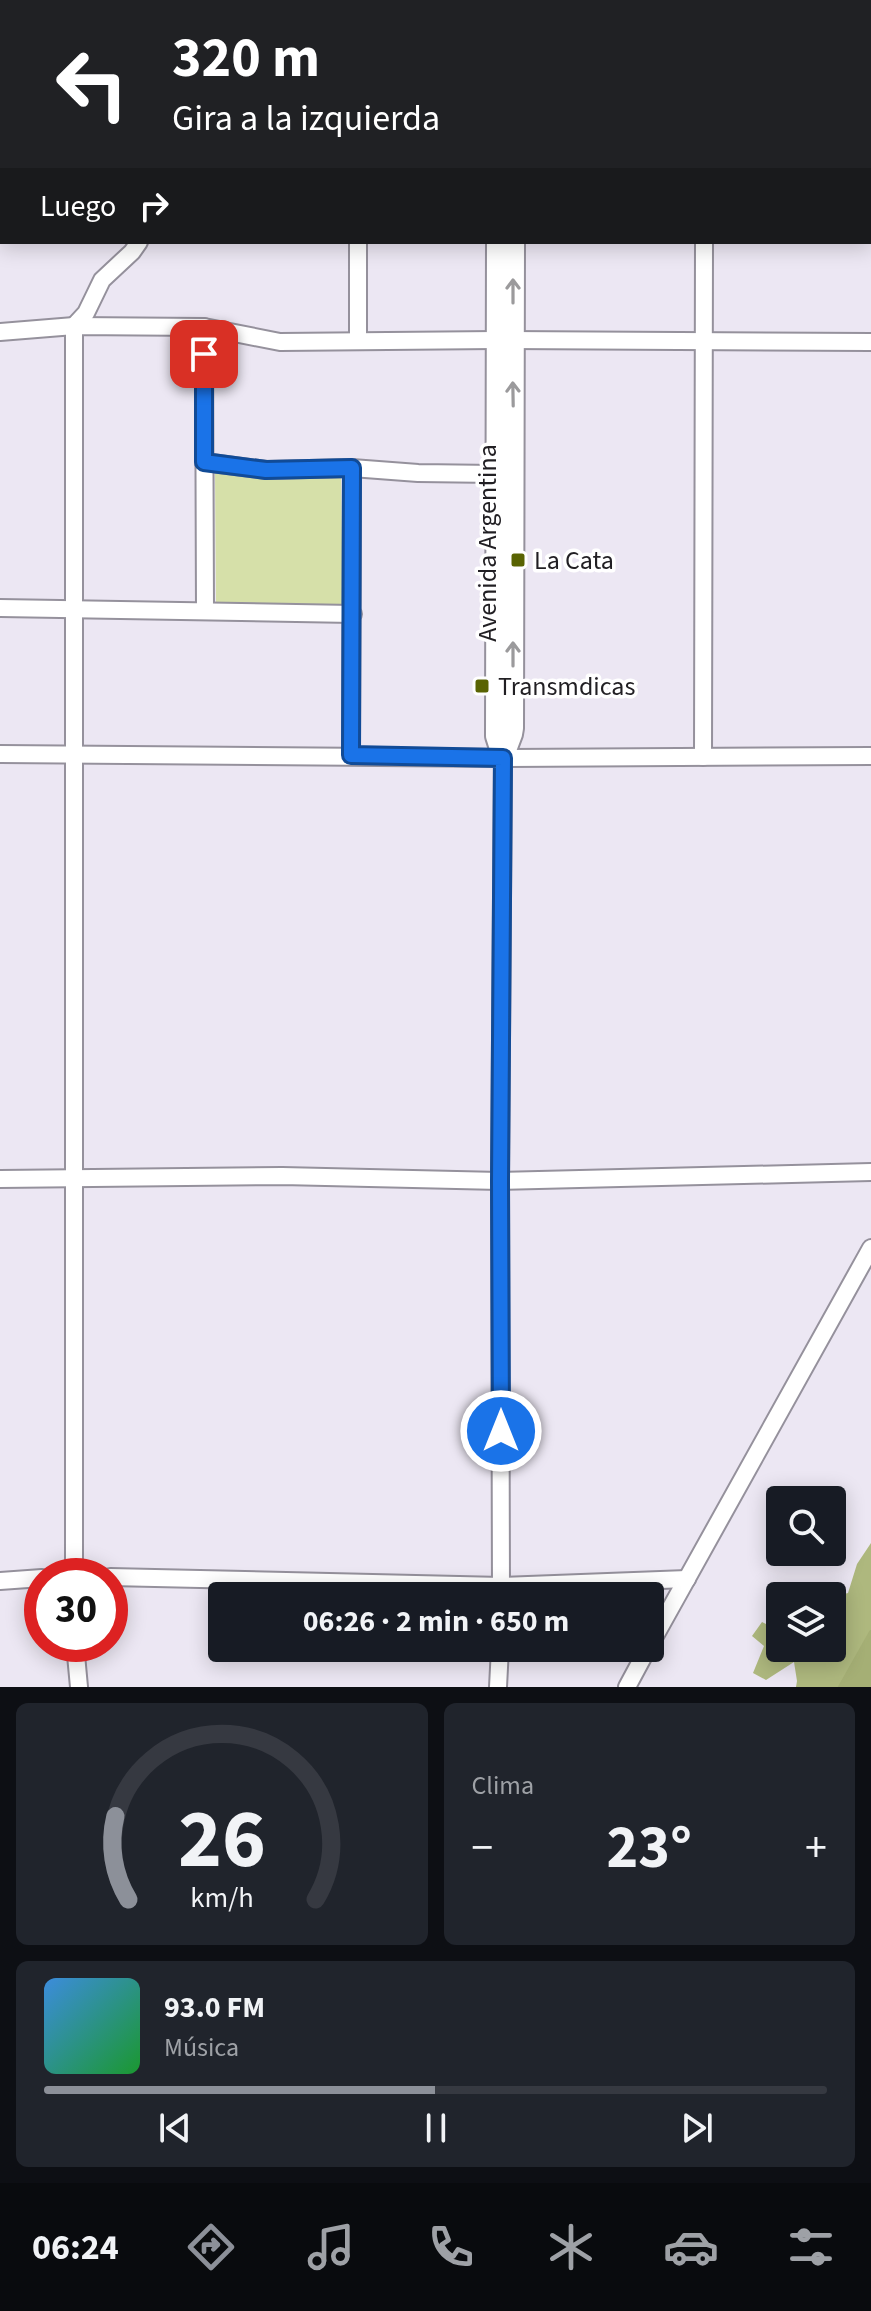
<!DOCTYPE html>
<html lang="es">
<head>
<meta charset="utf-8">
<style>
  body { margin:0; font-family:"Source Sans 3",sans-serif; background:#20242c; color:#f1f3f6; height:100vh; display:flex; flex-direction:column; font-size:30px; white-space:nowrap }
  * { box-sizing:border-box; margin:0 }
  p { font-size:26px; color:#9ea1a6 }
  .icon { flex:none; width:44px; height:44px; fill:none; stroke:currentColor; stroke-width:2; stroke-linecap:round; stroke-linejoin:round }
  .map { position:relative; height:1687px; overflow:hidden }
  .sheet { display:flex; flex-direction:column; gap:16px; padding:16px; background:#0d0f14; flex:1 }
  .sheet>* { flex:none }
  .banner { position:absolute; left:0px; top:0px; width:872px; height:244px; box-shadow:0 4px 20px #0003; background:#202124; color:#fff; overflow:hidden }
  .fabs { position:absolute; left:766px; top:1486px; display:grid; gap:16px }
  .fabs a { display:grid; place-items:center; width:80px; height:80px; border-radius:8px; background:#171b24; box-shadow:0 4px 20px #0003; font-size:40px }
  .speed { position:absolute; left:24px; top:1558px; display:flex; gap:16px; font-size:40px; font-weight:700; text-align:center }
  .speed>* { display:grid; place-content:center; width:104px; height:104px; border-radius:50%; background:#171b24; box-shadow:0 4px 20px #0003; line-height:1 }
  .speed .limit { border:12px solid #d22; background:#fff; color:#111 }
  .pin { position:absolute; display:grid; place-items:center; width:68px; height:68px; color:#fff; margin:-34px; border-radius:16px; box-shadow:0 4px 12px #0006 }
  .me { position:absolute; width:88px; margin:-44px; rotate:0deg; stroke-linejoin:round; filter:drop-shadow(0 0 6px #0008) }
  .turn { display:flex; align-items:center; gap:28px; height:168px; padding:0 40px; font-size:36px }
  .turn .icon { width:104px; height:104px; stroke-width:2.5 }
  .turn b { display:block; font-size:56px; line-height:68px }
  .then { display:flex; align-items:center; height:76px; padding:0 40px; background:#0003; gap:16px; font-size:30px }
  .big { font-size:60px; font-weight:700; line-height:1.1 }
  .sheet .widget { flex:1; display:flex; flex-direction:column; justify-content:center; gap:12px; min-width:0; padding:0 28px; border-radius:12px; background:#20242c }
  .sheet .dial { align-items:center; gap:0 }
  .dial svg { height:208px; overflow:visible; fill:none; stroke:#363941; stroke-width:7; stroke-linecap:round; text-anchor:middle }
  .dial text { fill:#f1f3f6; stroke:none }
  .song { display:flex; align-items:center; gap:24px }
  .cover { width:96px; height:96px; border-radius:12px; background:linear-gradient(135deg,hsl(210 70% 55%),hsl(130 70% 35%)) }
  .played { height:8px; border-radius:4px; background:linear-gradient(90deg,#8c9099 50%,#363941 50%) }
  .keys { display:flex; justify-content:space-around; direction:ltr }
  .heat { display:flex; justify-content:space-between; align-items:center; font-size:44px; direction:ltr }
  .sheet .tiles { flex:1; display:grid; gap:16px; grid-template-columns:1fr 1fr }
  .widget:last-child { grid-column:span 2 }
  .trip { position:absolute; left:208px; top:1582px; width:456px; height:80px; border-radius:8px; background:#171b24; box-shadow:0 4px 20px #0003; font-weight:700; line-height:80px; text-align:center }
  .tab-bar { display:flex; height:128px; justify-content:space-around; align-items:center; background:#090b0e; color:#9ea1a6 }
  .tab-bar .icon { width:56px; height:56px }
  .tab-bar .on { color:#8c9099 }
  .tab-bar b { font-size:36px; color:#f1f3f6 }
  .map>svg:first-child { display:block }
</style>
</head>
<body>
<div class="map">
<svg width="871" height="1687" viewBox="0 0 871 1687">
  <rect width="100%" height="100%" fill="#ece7f3"/>
  <!-- green -->
  <polygon fill="#d6e0a9" points="215,473 270,480 341,477 343,605 216,602"/>
  <!-- forest -->
  <polygon fill="#aeb87e" points="871,1543 871,1632 840,1687 796,1687 797,1681 794,1662 766,1680 753,1673 764,1646 752,1636 762,1622 776,1629 780,1625 780,1648 832,1648 832,1597 848,1593 857,1564"/>
  <!-- water -->
  <polygon fill="#a5af75" points="871,1632 871,1687 840,1687 868,1637"/>
  <g fill="none" stroke-linecap="round" stroke-linejoin="round">
    <!-- stream -->
    <polyline stroke="#a5af75" stroke-width="4" points="840,1687 871,1632"/>
    <!-- minor casing -->
    <g stroke="#95919c" stroke-width="20">
      <g id="minor">
        <polyline points="704,0 704,2"/>
        <polyline points="189,2 190,0"/>
        <polyline points="358,2 358,0"/>
        <polyline points="0,64 2,64"/>
        <polyline points="0,202 2,202"/>
        <polyline points="204,327 205,611"/>
        <polyline points="0,332 74,326 204,327 280,342 496,340 871,342"/>
        <polyline points="358,341 358,242"/>
        <polyline points="204,462 266,470 352,468 418,473 496,474"/>
        <polyline points="0,608 353,614"/>
        <polyline points="0,754 503,758 871,756"/>
        <polyline points="351,755 352,468"/>
        <polyline points="703,757 704,242"/>
        <polyline points="0,1179 282,1176 500,1181 871,1172"/>
        <polyline points="74,1576 74,326 86,313 102,280 132,252 139,242"/>
        <polyline points="110,1577 502,1586 687,1579"/>
        <polyline points="0,1581 42,1578"/>
        <polyline points="501,1596 500,1181 503,758"/>
        <polyline points="75,1644 79,1687"/>
        <polyline points="650,1645 871,1248"/>
        <polyline points="498,1687 500,1648"/>
        <polyline points="627,1687 648,1648"/>
      </g>
    </g>
    <!-- major casing -->
    <g stroke="#95919c" stroke-width="24">
      <g id="major">
        <polyline points="498,2 499,0"/>
        <polyline points="515,2 515,0"/>
        <polyline points="497,242 496,736 503,758"/>
        <polyline points="503,758 512,734 513,728 514,242"/>
      </g>
    </g>
    <!-- minor -->
    <use href="#minor" stroke="#fff" stroke-width="16"/>
    <!-- major -->
    <use href="#major" stroke="#fff" stroke-width="20"/>
  </g>
  <!-- one-way arrows -->
  <defs><path id="oneway-shaft" d="M-6 0H5M1.5-3L5.5 0L1.5 3" fill="none" stroke-width="1.6" stroke-linecap="round" stroke-linejoin="round" transform="scale(2)"/></defs>
  <g stroke="#9b9a9c">
    <use href="#oneway-shaft" transform="translate(513 291) rotate(-90)"/>
    <use href="#oneway-shaft" transform="translate(513 394) rotate(-91)"/>
    <use href="#oneway-shaft" transform="translate(513 654) rotate(-90)"/>
  </g>
  <g fill="none" stroke-linecap="round" stroke-linejoin="round">
    <!-- route casing -->
    <g stroke="#114b97" stroke-width="20">
      <polyline id="route" points="204,354 204,462 266,470 352,468 351,755 503,758 500,1181 501,1431"/>
    </g>
    <!-- route -->
    <use href="#route" stroke="#1a73e8" stroke-width="14"/>
  </g>
  <!-- markers -->
  <g fill="#596302" stroke="#fff" stroke-width="3">
    <rect x="510" y="552" width="16" height="16" rx="4"/>
    <rect x="474" y="678" width="16" height="16" rx="4"/>
  </g>
  <g text-anchor="middle" stroke-width="7" stroke-linejoin="round" paint-order="stroke">
    <!-- street labels -->
    <g font-size="26" fill="#211f23" stroke="#fff">
      <text transform="translate(487 543) rotate(-90)" y="9">Avenida Argentina</text>
    </g>
    <!-- poi labels -->
    <g font-size="26" fill="#211f23" stroke="#fff" text-anchor="start">
      <text x="534" y="569">La Cata</text>
      <text x="498" y="695">Transmdicas</text>
    </g>
  </g>
</svg>
<div class="fabs">
<a><svg class="icon" aria-label="search" viewBox="0 0 24 24"><circle cx="10" cy="10" r="6"/><path d="M15 15l6 6"/></svg></a>
<a><svg class="icon" aria-label="layers" viewBox="0 0 24 24"><path d="M12 4l9 5-9 5-9-5zM3 14l9 5 9-5"/></svg></a>
</div>
<div class="speed"><div class="limit">30</div></div>
<div class="pin" style="left:204px;top:354px;background:#d93025"><svg class="icon" aria-label="arrive" viewBox="0 0 24 24"><path d="M6 21V4h12l-3 4 3 4H6"/></svg></div>
<svg class="me" style="left:501px;top:1431px" viewBox="-20 -20 40 40"><circle r="17" fill="#1a73e8" stroke="#fff" stroke-width="3"/><path d="M0-11L8 9 0 5-8 9z" fill="#fff"/></svg>
<div class="trip">06:26 · 2 min · 650 m</div>
<div class="banner">
<div class="turn"><svg class="icon" aria-label="left" viewBox="0 0 24 24"><path d="M17 20v-9H6M10 6l-5 5 5 5"/></svg><div><b>320 m</b>Gira a la izquierda</div></div>
<div class="then">Luego<svg class="icon" aria-label="right" viewBox="0 0 24 24"><path d="M7 20v-9h11M14 6l5 5-5 5"/></svg></div>
</div>
</div>
<section class="sheet">
<div class="tiles">
<div class="widget dial"><svg viewBox="0 0 100 80">
<path d="M14 69A42 42 0 1 1 86 69"/>
<path d="M14 69A42 42 0 0 1 9 37" stroke="#8c9099"/>
<text x="50" y="56" font-size="32" font-weight="700">26</text>
<text x="50" y="72" font-size="11">km/h</text>
</svg></div>
<div class="widget"><p>Clima</p>
<div class="heat"><a>−</a><b class="big">23°</b><a>+</a></div>
</div>
<div class="widget">
<div class="song"><i class="cover"></i><div><b>93.0 FM</b><p>Música</p></div></div>
<div class="played"></div>
<div class="keys"><svg class="icon" aria-label="previous" viewBox="0 0 24 24"><path d="M18 5L8 12l10 7zM5 5v14"/></svg><svg class="icon" aria-label="pause" viewBox="0 0 24 24"><path d="M8 5v14M16 5v14"/></svg><svg class="icon" aria-label="next" viewBox="0 0 24 24"><path d="M6 5l10 7-10 7zM19 5v14"/></svg></div>
</div>
</div>
</section>
<nav class="tab-bar">
<b>06:24</b>
<svg class="icon on" aria-label="directions" viewBox="0 0 24 24"><path d="M12 3l9 9-9 9-9-9zM9 14v-3h6M13 9l2 2-2 2"/></svg>
<svg class="icon" aria-label="music" viewBox="0 0 24 24"><path d="M9 18V5l10-2v13"/><circle cx="6" cy="18" r="3"/><circle cx="16" cy="16" r="3"/></svg>
<svg class="icon" aria-label="phone" viewBox="0 0 24 24"><path d="M5 4h4l2 5-3 2q2 4 5 5l2-3 5 2v4C11 20 4 13 5 4z"/></svg>
<svg class="icon" aria-label="climate" viewBox="0 0 24 24"><path d="M12 3v18M4 7l16 10M4 17L20 7"/></svg>
<svg class="icon" aria-label="car" viewBox="0 0 24 24"><path d="M5 17H2v-5l4-1 3-4h7l3 4 3 1v5h-3M9 17h6M6 11h13"/><circle cx="7" cy="17" r="2"/><circle cx="17" cy="17" r="2"/></svg>
<svg class="icon" aria-label="filters" viewBox="0 0 24 24"><path d="M4 7h16M4 17h16"/><circle cx="9" cy="7" r="2"/><circle cx="15" cy="17" r="2"/></svg>
</nav>
</body>
</html>
